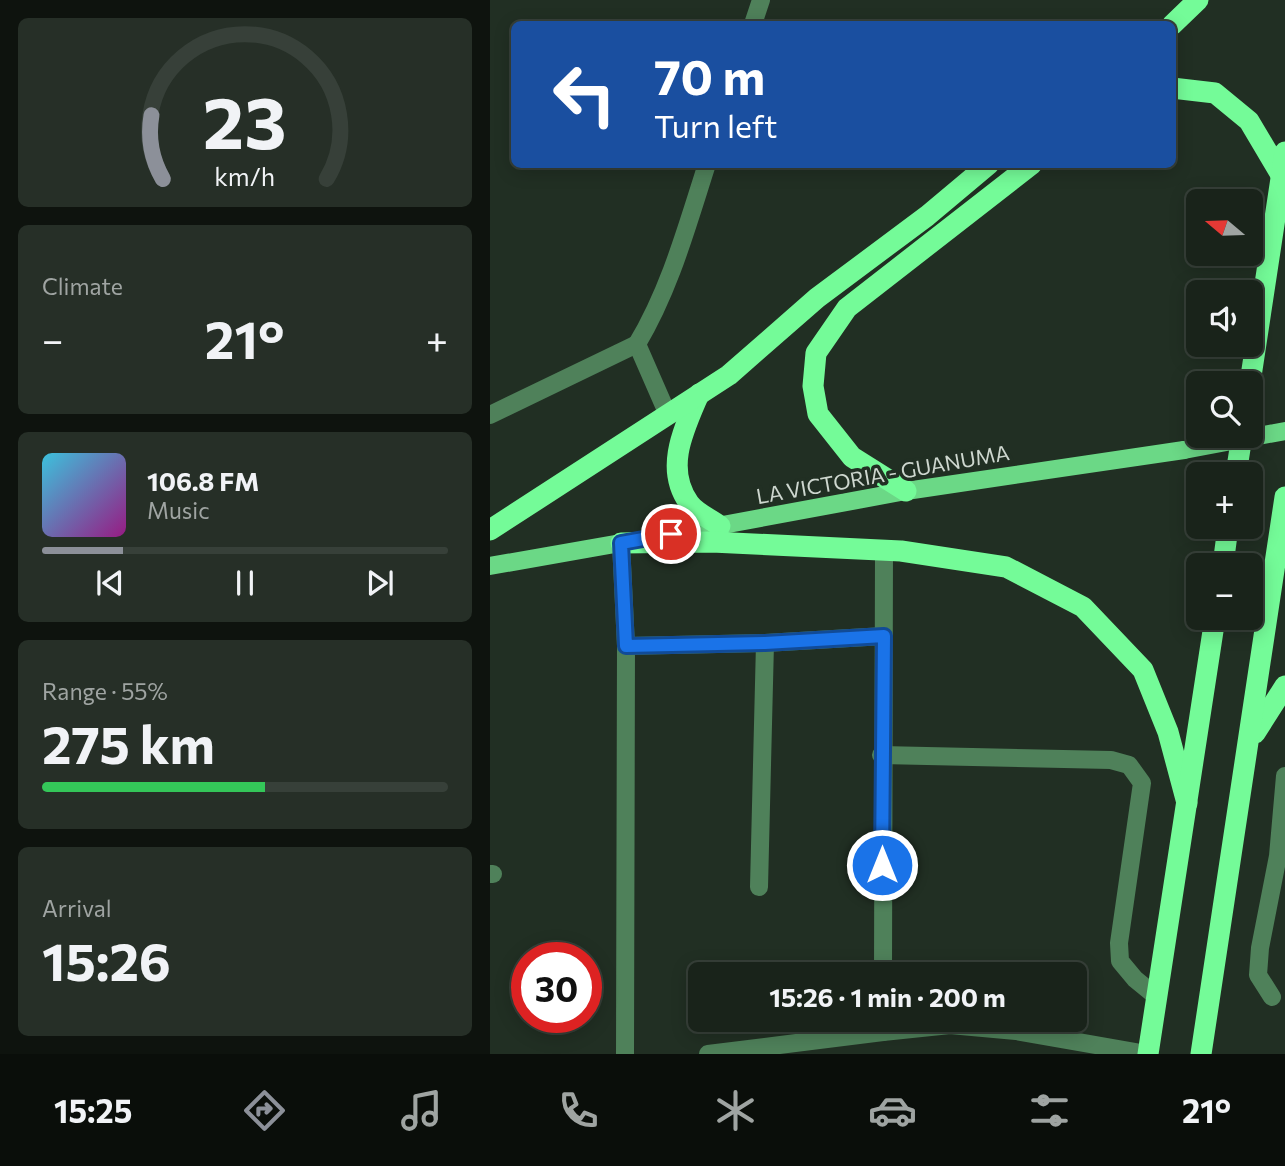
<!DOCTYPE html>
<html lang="en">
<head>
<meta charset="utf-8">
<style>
  body { margin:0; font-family:Commissioner,sans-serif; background:#262f27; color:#f1f3f6; height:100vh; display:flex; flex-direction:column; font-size:26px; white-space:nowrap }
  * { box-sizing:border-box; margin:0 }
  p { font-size:23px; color:#9fa4a2 }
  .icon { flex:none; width:38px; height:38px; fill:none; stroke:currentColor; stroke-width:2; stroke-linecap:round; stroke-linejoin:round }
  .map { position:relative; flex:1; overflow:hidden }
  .panel { display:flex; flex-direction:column; gap:18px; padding:18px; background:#0e130e; width:490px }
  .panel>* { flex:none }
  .guide { position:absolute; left:21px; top:21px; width:665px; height:147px; border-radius:10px; box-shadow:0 4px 18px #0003,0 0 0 2px #374039; background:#1a4fa0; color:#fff; overflow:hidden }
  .needle { width:46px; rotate:289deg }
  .fabs { position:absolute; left:696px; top:189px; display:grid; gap:14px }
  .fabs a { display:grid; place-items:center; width:77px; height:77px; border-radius:10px; background:#19231a; box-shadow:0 4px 18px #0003,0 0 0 2px #374039; font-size:35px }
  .speed { position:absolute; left:21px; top:942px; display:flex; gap:14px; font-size:35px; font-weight:700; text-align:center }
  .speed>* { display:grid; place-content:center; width:91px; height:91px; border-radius:50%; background:#19231a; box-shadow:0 4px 18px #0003,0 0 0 2px #374039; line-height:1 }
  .speed .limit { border:10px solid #d22; background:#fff; color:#111 }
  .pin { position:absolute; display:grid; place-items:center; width:60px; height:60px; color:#fff; margin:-30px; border:4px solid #fff; border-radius:50%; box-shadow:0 2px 7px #0007 }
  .me { position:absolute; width:77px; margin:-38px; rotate:0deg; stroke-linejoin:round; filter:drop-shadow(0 0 5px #0008) }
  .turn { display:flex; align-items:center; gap:24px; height:147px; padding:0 28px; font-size:32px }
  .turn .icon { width:91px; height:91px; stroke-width:2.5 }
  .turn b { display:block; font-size:49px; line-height:60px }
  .big { font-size:52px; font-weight:700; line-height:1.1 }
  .panel .card { flex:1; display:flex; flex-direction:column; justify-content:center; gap:10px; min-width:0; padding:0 24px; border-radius:10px; background:#262f27 }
  .panel .dial { align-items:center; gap:0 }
  .dial svg { height:182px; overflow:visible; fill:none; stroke:#374039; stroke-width:7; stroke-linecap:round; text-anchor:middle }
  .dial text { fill:#f1f3f6; stroke:none }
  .song { display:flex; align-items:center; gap:21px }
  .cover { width:84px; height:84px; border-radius:10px; background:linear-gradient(135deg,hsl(190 70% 55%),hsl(310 70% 35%)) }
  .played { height:7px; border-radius:4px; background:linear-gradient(90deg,#8c9099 20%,#374039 20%) }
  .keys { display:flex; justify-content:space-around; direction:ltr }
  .heat { display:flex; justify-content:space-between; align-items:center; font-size:38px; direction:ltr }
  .charge { height:10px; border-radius:5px; background:linear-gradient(90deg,#34c759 55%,#374039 0) }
  .trip { position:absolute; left:198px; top:962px; width:399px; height:70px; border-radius:10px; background:#19231a; box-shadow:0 4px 18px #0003,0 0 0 2px #374039; font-weight:700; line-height:70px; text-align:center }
  .tab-bar { display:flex; height:112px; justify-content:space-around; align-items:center; background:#0a0e0a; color:#9fa4a2 }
  .tab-bar .icon { width:49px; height:49px }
  .tab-bar .on { color:#8c9099 }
  .tab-bar b { font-size:32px; color:#f1f3f6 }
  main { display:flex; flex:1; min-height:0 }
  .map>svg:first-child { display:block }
</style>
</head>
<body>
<main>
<section class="panel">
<div class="card dial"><svg viewBox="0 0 100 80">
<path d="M14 69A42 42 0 1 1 86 69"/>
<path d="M14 69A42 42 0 0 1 9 41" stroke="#8c9099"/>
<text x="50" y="56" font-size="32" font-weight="700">23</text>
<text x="50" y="72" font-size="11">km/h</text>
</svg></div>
<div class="card"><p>Climate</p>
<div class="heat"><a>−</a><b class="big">21°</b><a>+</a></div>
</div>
<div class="card">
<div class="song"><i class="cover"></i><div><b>106.8 FM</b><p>Music</p></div></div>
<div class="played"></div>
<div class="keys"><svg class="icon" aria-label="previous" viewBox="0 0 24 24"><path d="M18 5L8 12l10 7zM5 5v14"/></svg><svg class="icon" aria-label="pause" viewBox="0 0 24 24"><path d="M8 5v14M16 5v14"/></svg><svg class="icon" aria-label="next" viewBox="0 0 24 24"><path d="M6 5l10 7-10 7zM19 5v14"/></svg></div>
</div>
<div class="card"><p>Range · 55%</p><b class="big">275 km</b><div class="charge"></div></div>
<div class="card"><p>Arrival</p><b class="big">15:26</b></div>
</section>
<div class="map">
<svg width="795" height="1054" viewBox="0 0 795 1054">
  <rect width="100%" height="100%" fill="#212f23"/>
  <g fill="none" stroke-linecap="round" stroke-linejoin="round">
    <!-- minor -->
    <g stroke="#4f815a" stroke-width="18">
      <polyline points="263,24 271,0"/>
      <polyline points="0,415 147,344"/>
      <path d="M178 415 147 344C180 289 197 226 217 164"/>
      <polyline points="131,543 136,646 135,1054"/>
      <polyline points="136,646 275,643 394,636"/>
      <polyline points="391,755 621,760 639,765 652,783 629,943 630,961 645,979 667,997"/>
      <polyline points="0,874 3,874"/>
      <polyline points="269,887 275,643"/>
      <polyline points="393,975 394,550"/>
      <polyline points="782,997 768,975 770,948 788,856 795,776"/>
      <polyline points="393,1032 460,1025 526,1031 657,1054"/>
      <polyline points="218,1054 393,1032 393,1023"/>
    </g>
    <!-- major -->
    <g stroke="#6bd886" stroke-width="18">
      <polyline points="173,536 416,491 694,450"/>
      <polyline points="0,566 142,541"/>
    </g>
    <!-- highway -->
    <g stroke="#74fb98" stroke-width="21">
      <polyline points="682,25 708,0"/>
      <polyline points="682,88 725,93 759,121 791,175"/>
      <polyline points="760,383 795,152"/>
      <path d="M209 394C194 429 174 468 199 503 206 513 221 519 230 526"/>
      <polyline points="746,474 752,436"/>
      <polyline points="416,491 362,457 328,414 323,386 326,353 357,308 542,164"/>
      <polyline points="0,530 239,375 327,298 437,216 499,164"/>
      <polyline points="131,543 222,542 411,551 516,567 593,607 653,670 678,732 697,803"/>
      <polyline points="733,565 738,527"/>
      <polyline points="765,733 795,686"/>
      <polyline points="658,1054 725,618"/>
      <polyline points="711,1054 795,497"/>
    </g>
    <!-- major-bridge -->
    <polyline stroke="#6bd886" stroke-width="18" points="694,450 795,431"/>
  </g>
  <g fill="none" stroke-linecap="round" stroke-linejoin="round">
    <!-- route casing -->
    <g stroke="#114b97" stroke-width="18">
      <polyline id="route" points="181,534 131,543 136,646 275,643 394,636 392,865"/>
    </g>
    <!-- route -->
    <use href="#route" stroke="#1a73e8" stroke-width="12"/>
  </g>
  <g text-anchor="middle" stroke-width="7" stroke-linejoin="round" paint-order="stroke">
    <!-- street labels -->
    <g font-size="21" fill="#ced7cf" stroke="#212f23">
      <text transform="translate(393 475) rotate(-10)" y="7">LA VICTORIA - GUANUMA</text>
    </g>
  </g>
</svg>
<div class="fabs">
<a><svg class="needle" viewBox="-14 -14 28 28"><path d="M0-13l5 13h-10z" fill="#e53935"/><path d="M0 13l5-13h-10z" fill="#9fa4a2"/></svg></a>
<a><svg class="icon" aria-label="sound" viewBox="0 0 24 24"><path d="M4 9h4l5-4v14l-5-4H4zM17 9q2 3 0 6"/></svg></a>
<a><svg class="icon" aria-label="search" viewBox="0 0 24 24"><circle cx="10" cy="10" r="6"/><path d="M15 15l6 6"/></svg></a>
<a>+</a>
<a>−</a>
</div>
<div class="speed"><div class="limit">30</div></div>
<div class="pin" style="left:181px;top:534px;background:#d93025"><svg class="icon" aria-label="arrive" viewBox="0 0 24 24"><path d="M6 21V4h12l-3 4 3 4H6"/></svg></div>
<svg class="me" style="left:392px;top:865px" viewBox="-20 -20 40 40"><circle r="17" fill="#1a73e8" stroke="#fff" stroke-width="3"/><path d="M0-11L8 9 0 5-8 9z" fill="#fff"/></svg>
<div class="trip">15:26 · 1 min · 200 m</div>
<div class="guide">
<div class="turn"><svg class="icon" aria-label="left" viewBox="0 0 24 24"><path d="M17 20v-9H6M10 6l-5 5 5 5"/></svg><div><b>70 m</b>Turn left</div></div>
</div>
</div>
</main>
<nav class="tab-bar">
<b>15:25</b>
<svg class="icon on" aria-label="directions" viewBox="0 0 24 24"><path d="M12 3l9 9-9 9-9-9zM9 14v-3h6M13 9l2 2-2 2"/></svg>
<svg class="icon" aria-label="music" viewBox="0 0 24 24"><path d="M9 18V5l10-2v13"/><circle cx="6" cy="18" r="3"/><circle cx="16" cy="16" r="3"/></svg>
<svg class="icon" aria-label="phone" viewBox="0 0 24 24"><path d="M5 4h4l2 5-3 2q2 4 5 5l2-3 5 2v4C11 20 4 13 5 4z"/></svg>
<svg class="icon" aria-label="climate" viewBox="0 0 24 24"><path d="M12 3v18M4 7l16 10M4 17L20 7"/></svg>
<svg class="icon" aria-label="car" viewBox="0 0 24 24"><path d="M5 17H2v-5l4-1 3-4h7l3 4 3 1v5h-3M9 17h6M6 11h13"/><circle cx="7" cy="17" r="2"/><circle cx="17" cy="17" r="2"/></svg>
<svg class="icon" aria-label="filters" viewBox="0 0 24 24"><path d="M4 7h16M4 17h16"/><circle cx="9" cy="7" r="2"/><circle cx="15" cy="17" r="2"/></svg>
<b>21°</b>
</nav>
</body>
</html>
